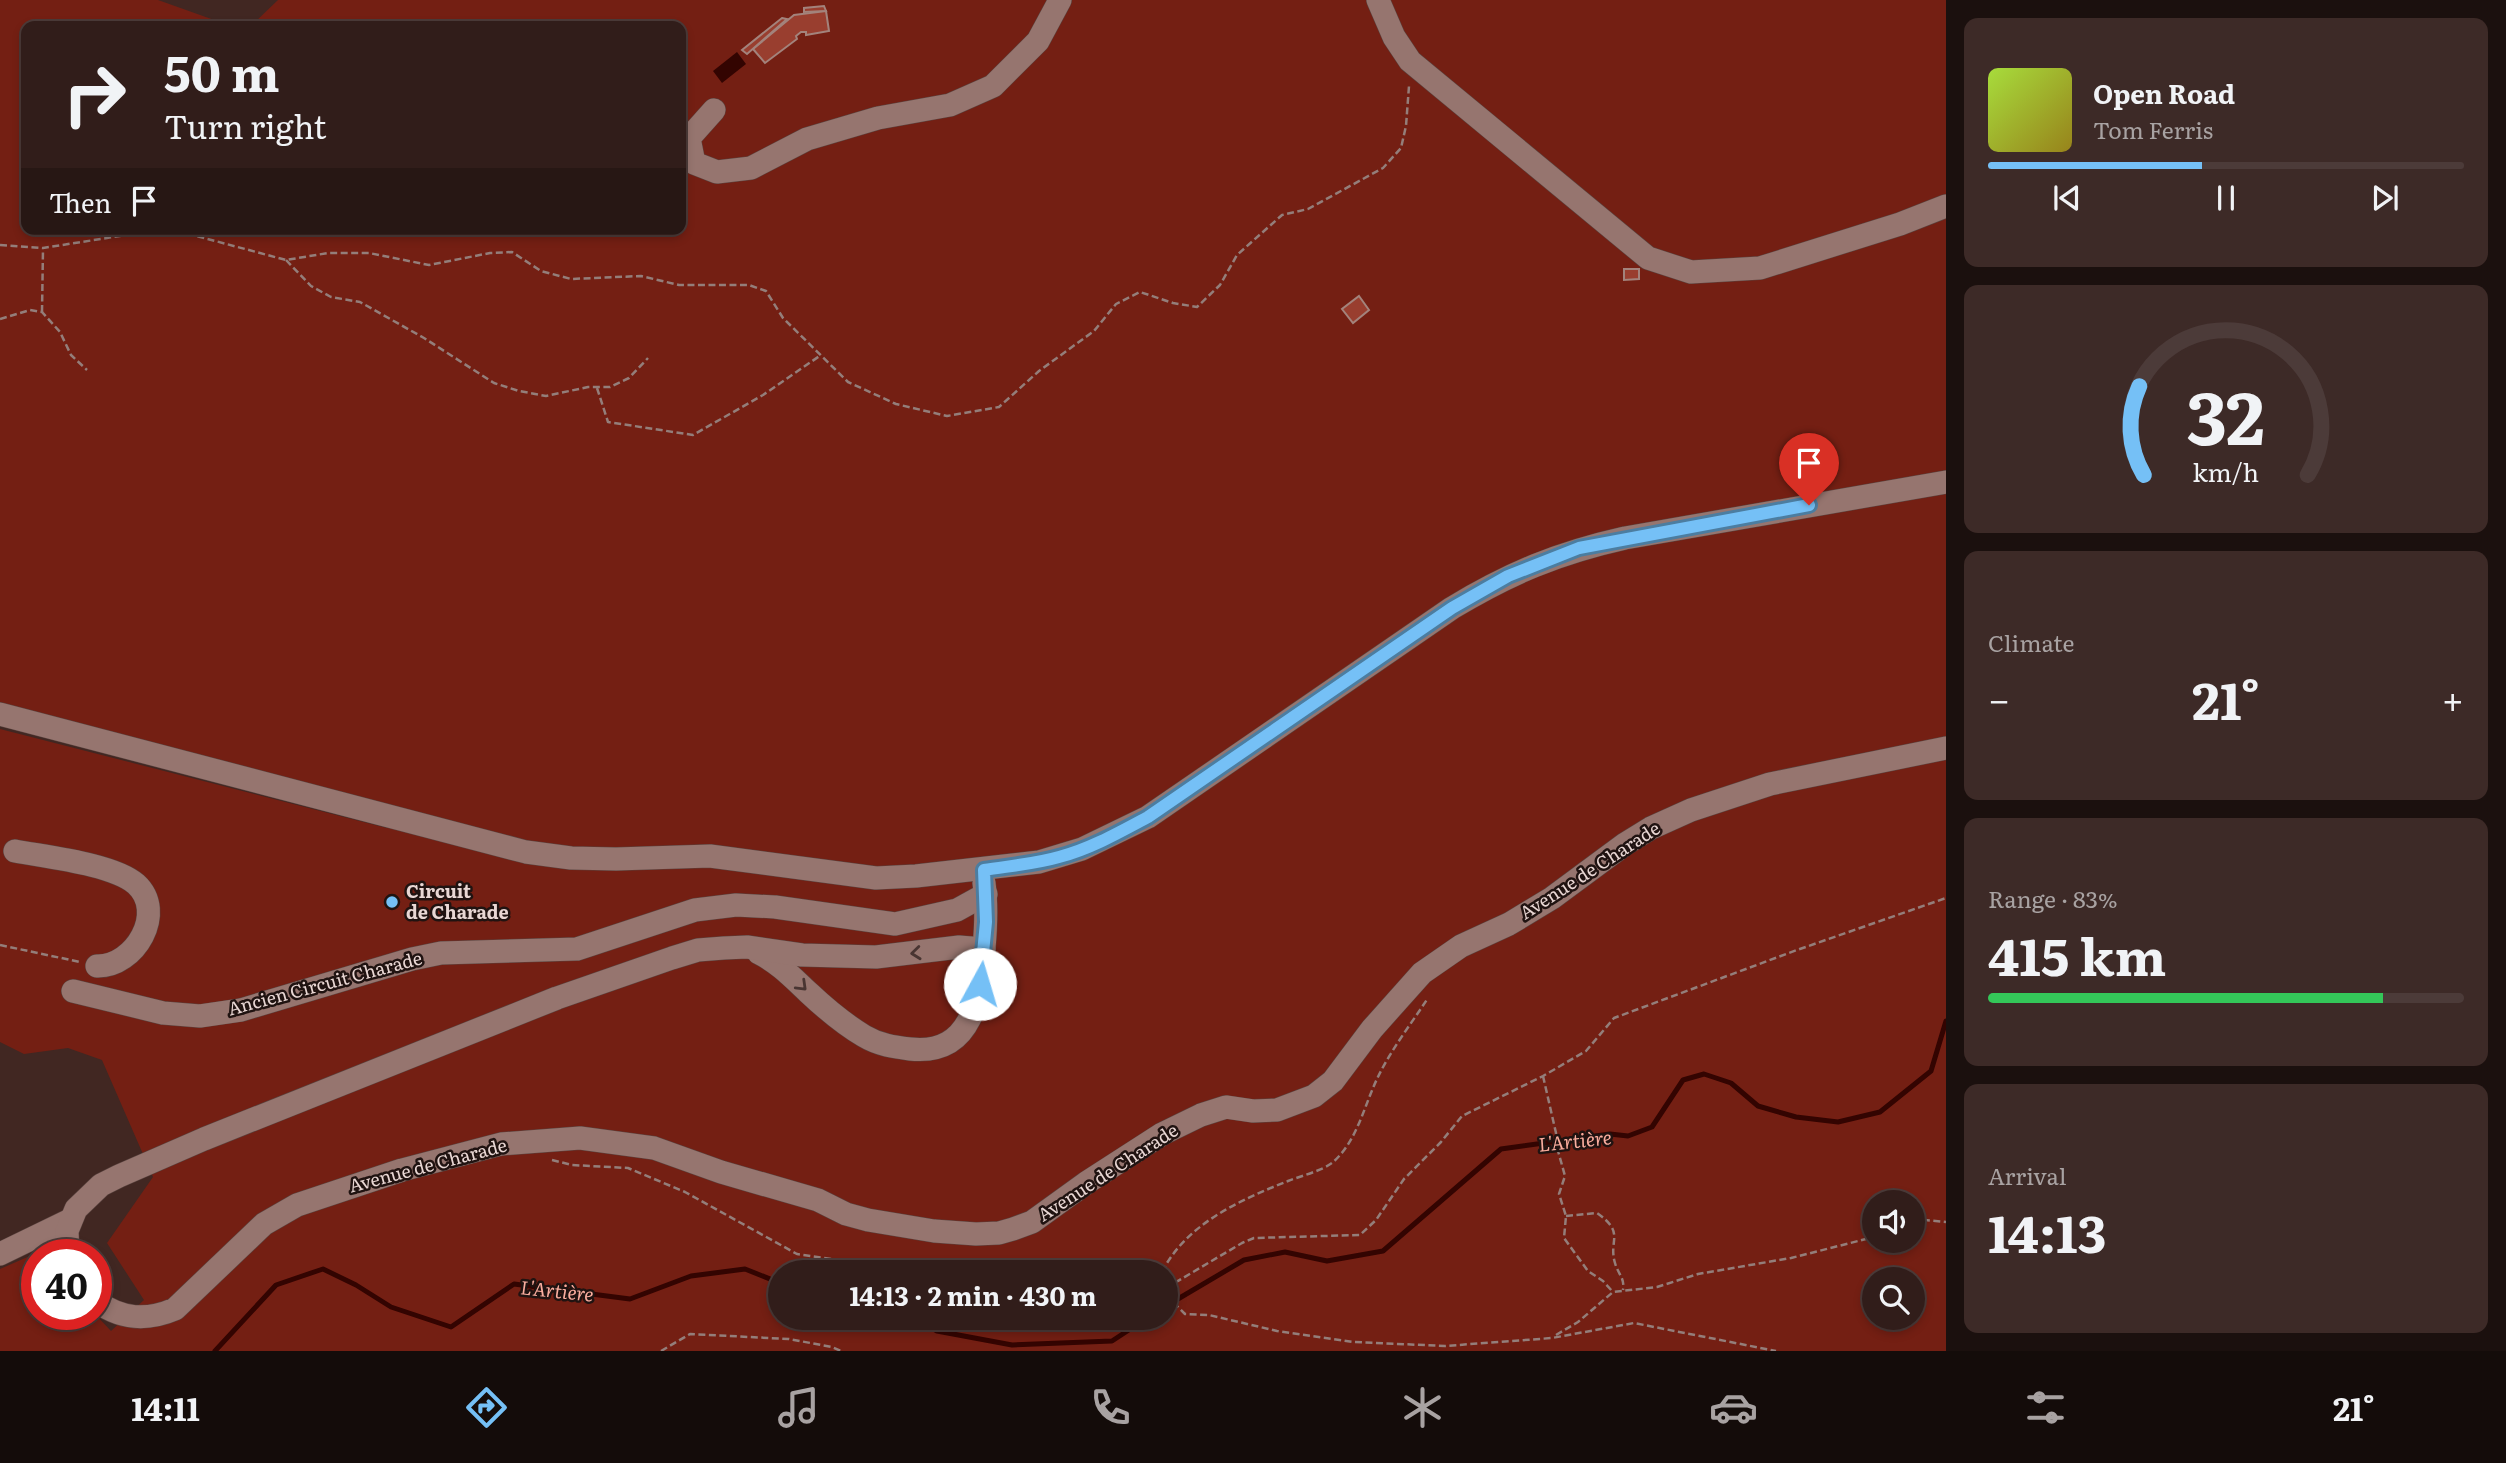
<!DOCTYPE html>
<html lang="en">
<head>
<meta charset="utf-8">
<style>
  body { margin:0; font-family:Literata,serif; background:#3d2a27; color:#f1f3f6; height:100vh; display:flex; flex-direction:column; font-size:26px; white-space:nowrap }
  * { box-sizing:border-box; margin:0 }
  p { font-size:23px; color:#a8a2a2 }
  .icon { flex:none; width:38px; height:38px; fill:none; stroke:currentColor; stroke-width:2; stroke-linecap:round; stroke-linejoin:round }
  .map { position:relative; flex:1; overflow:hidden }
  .panel { display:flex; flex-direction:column; gap:18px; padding:18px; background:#1b100e; width:560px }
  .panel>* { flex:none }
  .hud { position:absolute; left:21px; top:21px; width:665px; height:214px; border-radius:14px; box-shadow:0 4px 10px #0003,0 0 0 2px #4c3b39; background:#311d1a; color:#f1f3f6; overflow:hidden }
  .tools { position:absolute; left:1862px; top:1190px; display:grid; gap:14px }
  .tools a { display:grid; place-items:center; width:63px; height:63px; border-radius:50%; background:#311d1a; box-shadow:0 4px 10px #0003,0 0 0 2px #4c3b39; font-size:35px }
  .speed { position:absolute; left:21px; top:1239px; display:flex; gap:14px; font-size:35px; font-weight:700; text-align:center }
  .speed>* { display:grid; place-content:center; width:91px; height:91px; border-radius:50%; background:#311d1a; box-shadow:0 4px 10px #0003,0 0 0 2px #4c3b39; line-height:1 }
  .speed .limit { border:10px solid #d22; background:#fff; color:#111 }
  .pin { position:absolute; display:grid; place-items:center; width:60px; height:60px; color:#fff; margin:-72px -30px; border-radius:50% 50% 50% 0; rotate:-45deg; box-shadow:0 0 7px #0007 }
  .pin .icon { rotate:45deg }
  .me { position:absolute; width:77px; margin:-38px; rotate:6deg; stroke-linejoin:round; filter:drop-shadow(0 0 5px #0008) }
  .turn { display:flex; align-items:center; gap:24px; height:147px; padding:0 28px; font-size:32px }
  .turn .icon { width:91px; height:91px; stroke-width:2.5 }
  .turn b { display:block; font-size:49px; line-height:60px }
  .then { display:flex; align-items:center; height:66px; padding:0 28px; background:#0003; gap:14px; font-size:26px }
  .big { font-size:52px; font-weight:700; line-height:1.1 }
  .panel .tile { flex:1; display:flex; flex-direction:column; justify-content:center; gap:10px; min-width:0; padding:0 24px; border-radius:14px; background:#3d2a27 }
  .panel .dial { align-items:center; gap:0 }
  .dial svg { height:182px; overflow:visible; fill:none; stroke:#4c3b39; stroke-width:7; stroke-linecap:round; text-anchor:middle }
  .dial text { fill:#f1f3f6; stroke:none }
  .song { display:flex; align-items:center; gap:21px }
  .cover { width:84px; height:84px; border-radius:10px; background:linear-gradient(135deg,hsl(80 70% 55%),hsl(50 70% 35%)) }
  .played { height:7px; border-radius:4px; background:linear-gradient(90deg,#75c0f6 45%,#4c3b39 45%) }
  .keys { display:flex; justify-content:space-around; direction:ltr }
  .heat { display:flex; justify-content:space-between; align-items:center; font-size:38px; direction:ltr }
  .charge { height:10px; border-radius:5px; background:linear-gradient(90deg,#34c759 83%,#4c3b39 0) }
  .trip { position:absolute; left:768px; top:1260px; width:410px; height:70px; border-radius:35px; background:#311d1a; box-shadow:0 4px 10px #0003,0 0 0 2px #4c3b39; font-weight:700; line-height:70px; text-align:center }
  .tab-bar { display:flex; height:112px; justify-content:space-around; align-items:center; background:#140c0a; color:#a8a2a2 }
  .tab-bar .icon { width:49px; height:49px }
  .tab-bar .current { color:#75c0f6 }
  .tab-bar b { font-size:32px; color:#f1f3f6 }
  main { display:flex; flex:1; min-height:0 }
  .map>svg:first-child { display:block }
</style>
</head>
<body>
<main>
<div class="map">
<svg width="1946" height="1351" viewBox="0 0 1946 1351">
  <rect width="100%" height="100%" fill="#412722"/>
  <!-- green -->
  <path fill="#741f13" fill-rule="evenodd" d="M0 0H158L231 26H26V229H681V26H251L278 0H1946V1351H0V1269L39 1252 41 1255H37V1314H95L111 1331 144 1300 107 1243 153 1177 102 1060 68 1048 24 1054 0 1042V729L387 828 388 824 537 854 0 714ZM1874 1202H1913V1241H1874ZM780 1272H1166V1318H780ZM1874 1279H1913V1318H1874Z"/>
  <!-- water -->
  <polygon fill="#330401" points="737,52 746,64 722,83 713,71"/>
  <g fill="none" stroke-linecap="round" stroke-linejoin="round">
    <!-- stream -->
    <g stroke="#330401" stroke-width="5">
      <polyline points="1166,1306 1244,1260 1285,1252 1327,1261 1383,1251 1501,1149 1610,1134 1628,1136 1652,1127 1683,1080 1704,1074 1731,1083 1758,1106 1796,1117 1838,1122 1880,1112 1931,1071 1946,1021"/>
      <polyline points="915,1318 937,1331 1012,1345 1112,1341 1147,1318"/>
      <polyline points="215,1351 276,1285 323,1269 356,1285 391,1307 451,1327 514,1284 630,1299 691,1276 745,1269 780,1283"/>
    </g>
  </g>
  <!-- building -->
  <g fill="#993e2f" stroke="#a3837c" stroke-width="2">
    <polygon points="824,6 826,11 804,12 804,8"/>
    <polygon points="826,11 829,31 806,35 806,32 801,32 796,36 797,39 765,63 753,49 794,15"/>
    <polygon points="782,18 787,19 747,54 742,50"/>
    <polygon points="1624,269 1639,269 1639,279 1624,280"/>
    <polygon points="1359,296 1369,310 1353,323 1342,309"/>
  </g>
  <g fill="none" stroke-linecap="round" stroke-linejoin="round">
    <!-- minor casing -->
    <g stroke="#59433f" stroke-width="24">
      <g id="minor">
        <polyline points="1378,0 1394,37 1410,61 1648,258 1691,272 1760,268 1900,224 1946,206"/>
        <polyline points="714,110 689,138 694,163 717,172 751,168 807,139 878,118 950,105 993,86 1038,41 1060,0"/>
        <path d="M0 714 526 852 571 858 616 859 710 856 876 878 916 876 1039 862 1082 849 1148 817 1452 608C1510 573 1558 553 1625 538L1946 482"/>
        <path d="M15 851C46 857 113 864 136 884 167 912 135 967 97 966"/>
        <path d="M759 953C779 963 793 978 809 993 826 1009 844 1024 864 1036 879 1045 894 1047 910 1049 974 1056 980 995 984 948 986 926 987 905 984 883"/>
        <polyline points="73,991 163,1013 200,1016 241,1010 412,959 441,953 577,949 695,910 736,905 775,907 895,924 957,910 986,894"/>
        <polyline points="0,1254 70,1220"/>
        <polyline points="68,1255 67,1231 76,1209 101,1185 119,1176 204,1139 557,998 672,958 698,950 724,948 747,947 802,955 876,957 959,947 984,949"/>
        <path d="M96 1301C122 1320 147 1321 175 1309L264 1224 297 1205 402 1170 501 1144 580 1138 654 1148 721 1172 818 1200 846 1214 868 1220 934 1231 976 1234 999 1233 1013 1229 1032 1222 1086 1183 1162 1134 1201 1115 1226 1107 1253 1111 1277 1110 1314 1096 1333 1081 1372 1029 1422 973 1461 946 1509 924 1552 898 1625 844 1651 828 1691 810 1770 784 1946 748"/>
      </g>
    </g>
    <!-- path -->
    <g stroke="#947e7a" stroke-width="2.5" stroke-dasharray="7 3.5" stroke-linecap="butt">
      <polyline points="0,245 43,248 152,231 178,231 286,260 328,253 369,253 429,265 490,253 512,252 541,271 571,279 641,276 679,285 749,285 766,291 783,318 848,382 896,404 947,416 999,407 1039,371 1094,331 1116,304 1140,292 1173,303 1197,307 1220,285 1237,255 1282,215 1308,209 1383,168 1401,148 1406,126 1409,86"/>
      <polyline points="286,260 311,286 331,297 360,302 424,338 494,383 519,391 546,396 588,387 610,387 629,378 648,358"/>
      <polyline points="42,312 43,249"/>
      <polyline points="0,319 30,310 42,312 60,332 71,355 87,370"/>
      <polyline points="597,388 608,422 693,435 763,395 821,355"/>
      <polyline points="0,945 80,962"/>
      <polyline points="1543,1076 1556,1133 1555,1140 1565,1176 1559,1194 1566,1216 1564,1238 1588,1271 1603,1281 1613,1292"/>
      <polyline points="552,1160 572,1165 628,1168 685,1192 797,1254 857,1263 874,1272"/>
      <path d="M1566 1216 1597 1213C1626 1233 1608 1240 1615 1263 1618 1274 1625 1278 1623 1290"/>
      <polyline points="1913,1224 1925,1220 1946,1222"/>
      <path d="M1162 1272C1186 1224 1240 1200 1288 1181 1301 1176 1321 1171 1332 1163 1357 1142 1364 1106 1377 1079 1390 1051 1411 1024 1428 998"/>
      <polyline points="1166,1288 1242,1243 1254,1238 1360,1235 1376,1220 1404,1179 1441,1142 1462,1116 1543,1076 1586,1051 1614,1018 1797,950 1946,898"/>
      <polyline points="1166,1295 1185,1314 1209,1315 1277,1331 1354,1342 1445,1346 1552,1338 1634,1323 1776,1351"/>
      <polyline points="993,1318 1000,1318"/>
      <polyline points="1556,1335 1578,1322 1613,1292 1657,1287 1698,1274 1791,1258 1874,1237"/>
      <polyline points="661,1351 690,1334 789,1339 832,1347 841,1351"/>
    </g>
    <!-- minor -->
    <use href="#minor" stroke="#96756f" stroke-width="23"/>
  </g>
  <!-- one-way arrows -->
  <defs><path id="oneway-chevron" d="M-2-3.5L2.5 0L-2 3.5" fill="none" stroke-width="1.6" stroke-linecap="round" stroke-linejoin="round" transform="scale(1.75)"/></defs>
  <g stroke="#493532">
    <use href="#oneway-chevron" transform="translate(916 953) rotate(174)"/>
    <use href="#oneway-chevron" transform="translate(802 986) rotate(44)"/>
  </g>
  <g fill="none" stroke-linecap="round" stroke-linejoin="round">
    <!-- route casing -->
    <g stroke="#4c7da0" stroke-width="18">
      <path id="route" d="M980 984 986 922 984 870C1009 866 1035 864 1059 857 1090 849 1120 832 1148 817L1452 608 1508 576 1579 548 1809 505"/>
    </g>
    <!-- route -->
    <use href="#route" stroke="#75c0f6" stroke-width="12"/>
  </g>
  <!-- markers -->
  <circle fill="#75c0f6" stroke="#201311" stroke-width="2.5" cx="392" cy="902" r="7"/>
  <g text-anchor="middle" stroke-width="5" stroke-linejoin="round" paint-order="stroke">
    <!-- street labels -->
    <g font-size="18" fill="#e9d7d4" stroke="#201311">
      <text transform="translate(1590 871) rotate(-33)" y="6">Avenue de Charade</text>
      <text transform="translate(325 984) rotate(-15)" y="6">Ancien Circuit Charade</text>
      <text transform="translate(428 1166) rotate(-15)" y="6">Avenue de Charade</text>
      <text transform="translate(1108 1173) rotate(-33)" y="6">Avenue de Charade</text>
    </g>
    <!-- poi labels -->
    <g font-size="18" font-weight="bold" fill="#e9d7d4" stroke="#201311" text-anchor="start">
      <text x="406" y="898">Circuit<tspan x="406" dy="21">de Charade</tspan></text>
    </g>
    <!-- water labels -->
    <g font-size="19" font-style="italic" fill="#faad9e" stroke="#201311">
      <text transform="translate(1575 1141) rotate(-6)" y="7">L'Artière</text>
      <text transform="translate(557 1291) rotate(6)" y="7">L'Artière</text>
    </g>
  </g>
</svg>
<div class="tools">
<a><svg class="icon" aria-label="sound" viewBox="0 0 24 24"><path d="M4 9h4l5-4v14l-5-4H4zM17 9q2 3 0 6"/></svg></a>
<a><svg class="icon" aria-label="search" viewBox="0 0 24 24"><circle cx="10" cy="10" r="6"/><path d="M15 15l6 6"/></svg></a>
</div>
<div class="speed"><div class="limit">40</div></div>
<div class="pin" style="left:1809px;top:505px;background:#d93025"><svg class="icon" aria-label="arrive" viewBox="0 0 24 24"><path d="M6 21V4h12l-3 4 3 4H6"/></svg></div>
<svg class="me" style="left:980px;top:984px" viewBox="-20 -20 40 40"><circle r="19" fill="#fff"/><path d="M0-13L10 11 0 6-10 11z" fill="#75c0f6"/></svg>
<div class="trip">14:13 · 2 min · 430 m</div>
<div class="hud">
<div class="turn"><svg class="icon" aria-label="right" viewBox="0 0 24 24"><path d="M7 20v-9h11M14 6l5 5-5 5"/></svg><div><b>50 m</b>Turn right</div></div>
<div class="then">Then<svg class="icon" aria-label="arrive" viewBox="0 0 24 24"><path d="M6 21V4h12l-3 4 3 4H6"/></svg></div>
</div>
</div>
<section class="panel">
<div class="tile">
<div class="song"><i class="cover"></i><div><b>Open Road</b><p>Tom Ferris</p></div></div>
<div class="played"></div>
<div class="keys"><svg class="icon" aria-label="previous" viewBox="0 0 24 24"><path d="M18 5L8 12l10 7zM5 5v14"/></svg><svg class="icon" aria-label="pause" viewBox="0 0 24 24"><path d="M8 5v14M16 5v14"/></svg><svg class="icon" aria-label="next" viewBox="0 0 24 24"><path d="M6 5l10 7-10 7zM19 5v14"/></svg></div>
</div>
<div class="tile dial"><svg viewBox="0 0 100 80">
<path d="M14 69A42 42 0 1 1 86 69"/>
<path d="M14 69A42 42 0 0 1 12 30" stroke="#75c0f6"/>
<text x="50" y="56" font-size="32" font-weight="700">32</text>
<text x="50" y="72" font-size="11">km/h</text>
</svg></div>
<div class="tile"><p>Climate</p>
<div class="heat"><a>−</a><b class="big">21°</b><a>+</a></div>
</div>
<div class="tile"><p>Range · 83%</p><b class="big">415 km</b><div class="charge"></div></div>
<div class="tile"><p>Arrival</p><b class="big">14:13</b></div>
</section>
</main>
<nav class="tab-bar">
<b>14:11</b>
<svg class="icon current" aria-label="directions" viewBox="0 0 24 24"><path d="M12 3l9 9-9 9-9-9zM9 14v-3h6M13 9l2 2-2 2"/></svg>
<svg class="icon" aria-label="music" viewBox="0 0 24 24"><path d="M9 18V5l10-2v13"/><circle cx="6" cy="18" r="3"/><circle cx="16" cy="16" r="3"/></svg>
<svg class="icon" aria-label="phone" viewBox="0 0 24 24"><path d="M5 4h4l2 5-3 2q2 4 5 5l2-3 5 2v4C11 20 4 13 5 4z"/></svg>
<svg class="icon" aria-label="climate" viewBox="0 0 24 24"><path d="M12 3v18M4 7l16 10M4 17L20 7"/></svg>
<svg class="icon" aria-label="car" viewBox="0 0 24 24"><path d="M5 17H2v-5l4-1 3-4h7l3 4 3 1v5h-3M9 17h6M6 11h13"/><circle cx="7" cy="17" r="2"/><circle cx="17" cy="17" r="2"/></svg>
<svg class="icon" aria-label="filters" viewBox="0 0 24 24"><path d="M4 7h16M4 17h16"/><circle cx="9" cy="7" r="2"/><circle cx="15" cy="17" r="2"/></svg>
<b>21°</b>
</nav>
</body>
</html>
